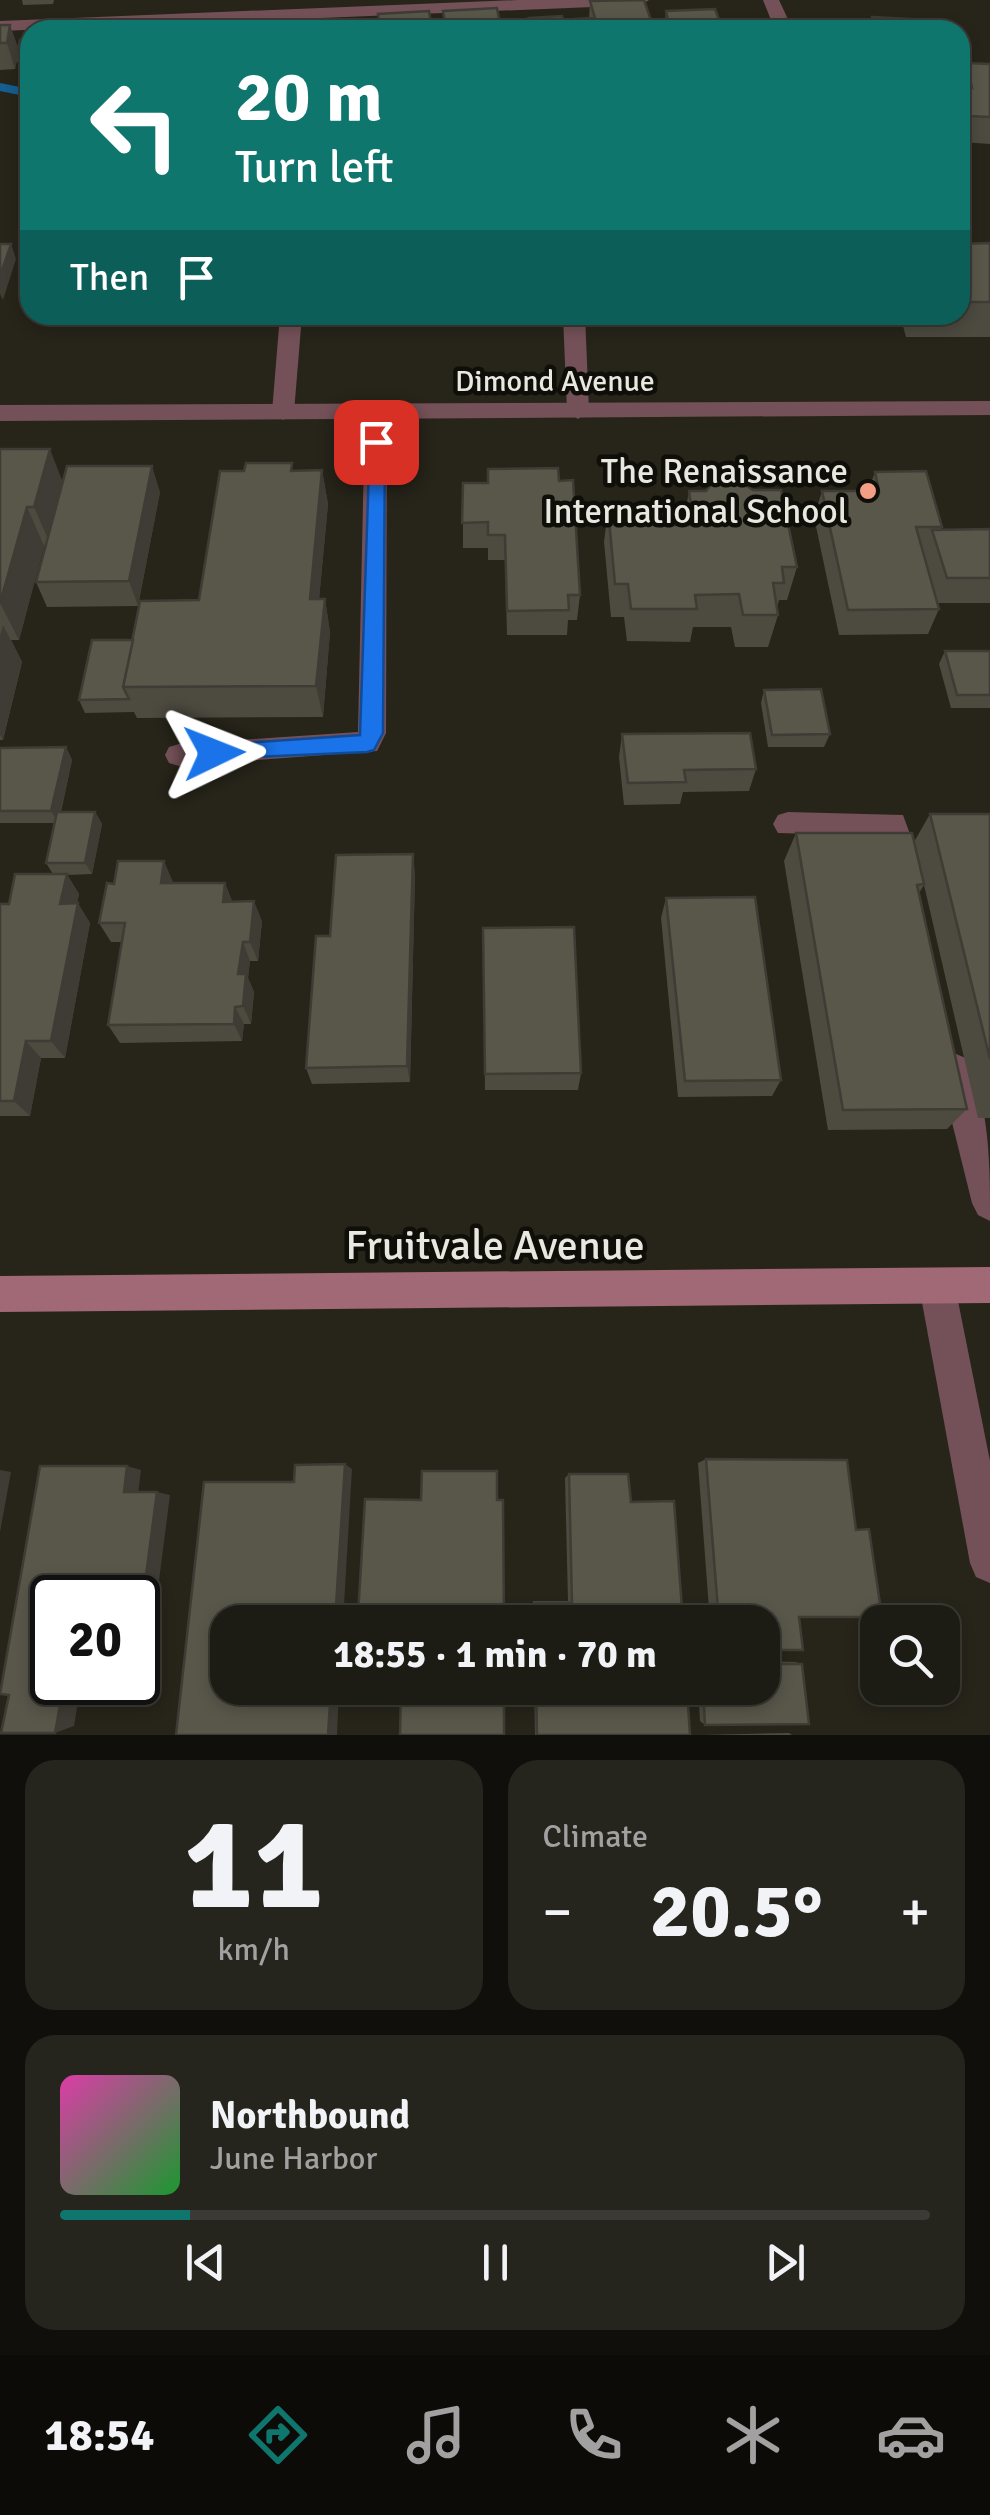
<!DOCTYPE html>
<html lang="en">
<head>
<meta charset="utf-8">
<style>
  body { margin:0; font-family:Signika,sans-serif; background:#25251d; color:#f1f3f6; height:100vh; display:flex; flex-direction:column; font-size:38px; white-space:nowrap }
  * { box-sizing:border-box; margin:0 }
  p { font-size:32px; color:#a0a1a0 }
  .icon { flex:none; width:55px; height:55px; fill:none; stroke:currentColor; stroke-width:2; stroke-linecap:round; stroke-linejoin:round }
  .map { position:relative; height:1735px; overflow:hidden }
  .panel { display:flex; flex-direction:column; gap:25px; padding:25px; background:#100f0b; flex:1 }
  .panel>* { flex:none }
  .top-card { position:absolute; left:20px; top:20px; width:950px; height:305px; border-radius:30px; box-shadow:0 5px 15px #0003,0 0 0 2px #3b3a34; background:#0f766e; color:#fff; overflow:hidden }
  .tools { position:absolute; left:860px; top:1605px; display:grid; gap:20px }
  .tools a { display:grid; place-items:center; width:100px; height:100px; border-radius:20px; background:#1d1c14; box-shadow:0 5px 15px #0003,0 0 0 2px #3b3a34; font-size:50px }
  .speed { position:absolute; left:30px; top:1575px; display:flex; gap:20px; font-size:50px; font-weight:700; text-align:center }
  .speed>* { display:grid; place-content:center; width:130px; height:130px; border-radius:50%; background:#1d1c14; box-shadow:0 5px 15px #0003,0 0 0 2px #3b3a34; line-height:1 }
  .speed .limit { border:5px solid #111; border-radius:15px; background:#fff; color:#111 }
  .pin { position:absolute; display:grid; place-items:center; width:85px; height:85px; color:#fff; margin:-42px; border-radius:20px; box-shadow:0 5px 15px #0006 }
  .me { position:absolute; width:110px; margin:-55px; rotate:88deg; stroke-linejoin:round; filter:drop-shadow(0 0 8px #0008) }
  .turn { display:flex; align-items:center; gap:35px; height:210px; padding:0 50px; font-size:45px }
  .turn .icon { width:130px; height:130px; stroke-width:2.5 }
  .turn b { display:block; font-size:70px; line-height:85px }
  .then { display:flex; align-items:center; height:95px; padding:0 50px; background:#0003; gap:20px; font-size:38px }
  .big { font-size:75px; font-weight:700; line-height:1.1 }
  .panel .widget { flex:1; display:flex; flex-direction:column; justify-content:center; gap:15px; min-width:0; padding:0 35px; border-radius:30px; background:#25251d }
  .panel .dial { align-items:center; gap:0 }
  .dial b { font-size:130px; line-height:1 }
  .song { display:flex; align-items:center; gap:30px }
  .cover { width:120px; height:120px; border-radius:15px; background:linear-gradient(135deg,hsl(320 70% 55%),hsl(130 70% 35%)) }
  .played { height:10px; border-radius:5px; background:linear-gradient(90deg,#0f766e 15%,#3b3a34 15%) }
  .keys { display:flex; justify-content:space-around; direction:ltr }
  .heat { display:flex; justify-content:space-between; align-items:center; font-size:55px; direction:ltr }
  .panel .tiles { flex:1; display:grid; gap:25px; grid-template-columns:1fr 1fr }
  .widget:last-child { grid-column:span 2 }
  .trip { position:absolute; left:210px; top:1605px; width:570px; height:100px; border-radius:30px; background:#1d1c14; box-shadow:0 5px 15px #0003,0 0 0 2px #3b3a34; font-weight:700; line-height:100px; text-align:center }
  .tab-bar { display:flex; height:160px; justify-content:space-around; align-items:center; background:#0c0b08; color:#a0a1a0 }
  .tab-bar .icon { width:70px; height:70px }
  .tab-bar .on { color:#0f766e }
  .tab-bar b { font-size:45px; color:#f1f3f6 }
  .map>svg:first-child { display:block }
</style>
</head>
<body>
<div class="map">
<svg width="990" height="1735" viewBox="0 0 990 1735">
  <rect width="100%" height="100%" fill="#27251a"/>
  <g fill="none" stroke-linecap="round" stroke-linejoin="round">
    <!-- stream -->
    <polygon fill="#145e90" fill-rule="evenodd" points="0,83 30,89 30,97 0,91"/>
    <!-- lane -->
    <g fill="#745158" fill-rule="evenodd">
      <polygon points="763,0 779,0 793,30 775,30"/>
      <polygon points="280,315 302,315 294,412 283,420 272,412"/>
      <polygon points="563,315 585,315 589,411 578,419 567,411"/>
      <polygon points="376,403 387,411 386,733 377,751 179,766 169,763 165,755 169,747 179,744 358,732 365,411"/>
      <polygon points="788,812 903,815 923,870 919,879 908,883 897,879 882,836 778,833 773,824 778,815"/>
      <path d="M956 1054 968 1059C990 1111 990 1165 990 1221L978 1215 972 1203 939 1070 944 1059Z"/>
    </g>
    <!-- street -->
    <g fill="#745158" fill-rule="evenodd">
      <polygon points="518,0 649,0 641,5 0,31 0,21"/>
      <polygon points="990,401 990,415 0,421 0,405"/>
      <polygon points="937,1268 950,1273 955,1286 990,1461 990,1583 976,1577 970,1563 919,1286 924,1273"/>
    </g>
    <!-- secondary -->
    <polygon fill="#a06975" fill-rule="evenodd" points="990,1267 990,1303 0,1312 0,1276"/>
  </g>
  <!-- wall -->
  <g fill="#4d4a40">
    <polygon points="22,0 54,0 53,4 23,5"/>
    <polygon points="590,1 652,22 665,20 666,11 723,30 574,30 575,19 589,19"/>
    <polygon points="0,25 10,25 18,49 30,40 30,71 21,72 17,60 15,69 0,70"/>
    <polygon points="967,63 990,64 990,144 961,142 960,86"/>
    <polygon points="990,243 990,337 906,337 900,315 960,315 960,244"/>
    <polygon points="37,315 78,315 77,319 38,320"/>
    <polygon points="590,315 676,315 675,322 590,322"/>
    <polygon points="699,315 727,315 726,320 700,320"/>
    <polygon points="0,449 63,481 160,492 138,606 47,607 36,582 45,546 44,546 19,640 11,640 22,662 3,740 0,740"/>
    <polygon points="322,470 328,504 319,599 325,599 330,632 323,717 137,718 134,712 85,713 79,700 133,640 199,600 293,471"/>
    <polygon points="875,472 942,527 941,530 990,529 990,603 937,603 939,609 928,634 839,635 814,517 822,491 868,491"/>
    <polygon points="463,483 580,595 577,620 568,620 567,635 507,635 505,560 488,560 488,548 463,548"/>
    <polygon points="689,491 797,567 787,600 779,600 777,608 778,615 768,647 735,647 731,627 693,627 690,642 627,641 624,617 611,617 604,542 608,509 669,525 683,525"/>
    <polygon points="945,651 990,651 990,708 951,708 939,664"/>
    <polygon points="764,690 830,734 824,747 768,747 761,703"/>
    <polygon points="622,734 756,769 749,791 683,792 680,804 624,805 619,757"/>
    <polygon points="66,747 72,760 61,812 95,812 102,824 92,874 67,875 79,894 77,903 90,923 65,1058 41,1058 30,1116 0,1116 0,904 9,904 53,874 46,863 55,823 0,823 0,748"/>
    <polygon points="930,814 990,814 990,1118 978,1118 924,885 919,893 967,1109 947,1129 828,1130 784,861 796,833 914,842"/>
    <polygon points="413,854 415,875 410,1082 312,1084 306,1068"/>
    <polygon points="173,882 173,883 225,883 232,902 262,921 258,961 250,961 248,978 254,992 251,1024 244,1024 242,1041 120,1043 108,1025 122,942 111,942 99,923"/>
    <polygon points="666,898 781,1080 772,1096 678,1097 661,918"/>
    <polygon points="483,928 581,1073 578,1090 485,1090"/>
    <polygon points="706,1459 799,1617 762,1622 710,1622 698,1463"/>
    <polygon points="569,1474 631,1502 683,1622 533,1622 533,1601 568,1601 565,1478"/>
    <polygon points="762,1661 795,1662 802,1664 705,1725 700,1721 698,1688 762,1688"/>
    <polygon points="534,1688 687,1688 690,1735 535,1735"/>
    <polygon points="789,1733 792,1735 701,1735"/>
  </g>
  <!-- shaded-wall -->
  <g fill="#3e3c34">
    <polygon points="10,25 19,51 15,69 7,43"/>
    <polygon points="11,244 16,259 3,300 0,294 0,276"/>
    <polygon points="50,449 65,488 51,546 34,507"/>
    <polygon points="152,466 160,492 138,606 129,581"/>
    <polygon points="322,470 328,504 316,632 310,599"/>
    <polygon points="27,507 44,546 19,640 0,603"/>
    <polygon points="325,599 330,632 323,717 316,686"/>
    <polygon points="3,625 22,662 3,740 0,735 0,636"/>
    <polygon points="66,747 72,760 58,823 51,811"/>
    <polygon points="95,812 102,824 92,874 85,863"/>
    <polygon points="413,854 415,875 410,1082 407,1066"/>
    <polygon points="164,861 173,882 171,904 161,883"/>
    <polygon points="67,874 79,894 73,924 60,904"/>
    <polygon points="225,883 233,903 223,902"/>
    <polygon points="254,901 262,921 258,961 250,942"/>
    <polygon points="78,903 90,923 65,1058 51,1041"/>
    <polygon points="243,942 250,961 248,978 254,992 251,1024 243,1006 238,974"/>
    <polygon points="235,1007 244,1024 242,1041 234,1024"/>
    <polygon points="26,1041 41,1058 30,1116 14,1101"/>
    <polygon points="345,1464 352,1469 343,1622 335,1622"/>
    <polygon points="127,1466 141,1470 138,1495 124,1492"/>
    <polygon points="0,1470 11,1472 0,1532"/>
    <polygon points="157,1492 170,1495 145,1689 130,1695 131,1682 138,1682 138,1636"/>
    <polygon points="331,1688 339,1688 337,1735 328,1735"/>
    <polygon points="80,1689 74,1726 55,1733 62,1694"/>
  </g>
  <!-- building -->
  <g fill="#59564a" stroke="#3e3c34" stroke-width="2.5">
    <polygon points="644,0 653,26 600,28 601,30 578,30 575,19 595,18 590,1"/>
    <polygon points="497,8 501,30 446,30 443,11"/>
    <polygon points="715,9 723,30 655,30 652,20 668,20 666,11"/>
    <polygon points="429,11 432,30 380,30 378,14"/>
    <polygon points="562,16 566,30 524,30 522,21 529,18"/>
    <polygon points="872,17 928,20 929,30 873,30"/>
    <polygon points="353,19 353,30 277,30 277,23"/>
    <polygon points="786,19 864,23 865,30 786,30"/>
    <polygon points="87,21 86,30 39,30 41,23"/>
    <polygon points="267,23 267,30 205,30 205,26"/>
    <polygon points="0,25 10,25 7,43 0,43"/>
    <polygon points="199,25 198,30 140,30 140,28"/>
    <polygon points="20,40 30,40 30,57 16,57"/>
    <polygon points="967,63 990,64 990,117 969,116 963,87 972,88"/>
    <polygon points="990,243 990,302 960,302 960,244"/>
    <polygon points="0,244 11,244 0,276"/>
    <polygon points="0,449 50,449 34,507 27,507 0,603"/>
    <polygon points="246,463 292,463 291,471 322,470 310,599 325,599 316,686 123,687 140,601 199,600 220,471 244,471"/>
    <polygon points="67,466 152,466 129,581 36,582"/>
    <polygon points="558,468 559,481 573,480 580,595 568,595 569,610 507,611 505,535 488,535 488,522 462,523 463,483 488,483 488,469"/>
    <polygon points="926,471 942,527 916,527 939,609 848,610 822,491 879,491 875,472"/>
    <polygon points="736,479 753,490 781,490 797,567 782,567 784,583 773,583 778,615 743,615 739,594 695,595 697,609 631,609 628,584 615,584 608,509 666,508 669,525 694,525 689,491 706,491 713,482"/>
    <polygon points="990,529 990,578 947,578 932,530"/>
    <polygon points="92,640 133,640 123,687 129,699 79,700"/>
    <polygon points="945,651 990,651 990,695 957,695"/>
    <polygon points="821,689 830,734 772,735 764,690"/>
    <polygon points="750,733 756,769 684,770 686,782 628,783 622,734"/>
    <polygon points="66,747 51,811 0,811 0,748"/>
    <polygon points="57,812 95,812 85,863 46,863"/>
    <polygon points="930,814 990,814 990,1059"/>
    <polygon points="796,833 912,833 924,884 917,885 967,1109 843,1110"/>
    <polygon points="413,854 407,1066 306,1068 316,936 330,936 336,855"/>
    <polygon points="118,861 164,861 161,883 225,883 223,902 254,901 250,942 243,942 238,974 246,974 243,1006 235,1007 234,1024 108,1025 125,923 99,923 107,883 114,884"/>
    <polygon points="15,874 67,874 60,904 78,903 51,1041 26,1041 14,1101 0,1101 0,904 9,904"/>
    <polygon points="755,897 781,1080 685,1081 666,898"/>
    <polygon points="574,927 581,1073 485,1074 483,928"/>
    <polygon points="706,1459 847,1460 856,1530 869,1529 882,1617 799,1617 803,1650 762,1650 762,1622 719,1622"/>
    <polygon points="345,1464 335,1622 228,1622 228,1688 331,1688 328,1735 176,1735 204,1482 294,1482 295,1465"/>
    <polygon points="40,1466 127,1466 124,1492 157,1492 138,1636 138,1598 52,1598 52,1682 131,1682 130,1695 62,1694 55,1733 1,1733 9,1695 0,1694"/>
    <polygon points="422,1471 497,1471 497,1500 503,1500 504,1622 393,1622 393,1614 358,1615 365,1499 421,1500"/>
    <polygon points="569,1474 628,1474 631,1502 674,1501 683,1622 535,1622 535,1603 572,1603"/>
    <polygon points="762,1664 802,1664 809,1724 705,1725 703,1688 762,1688"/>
    <polygon points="401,1688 504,1688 504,1735 400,1735"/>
    <polygon points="536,1688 687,1688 690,1735 537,1735"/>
  </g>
  <!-- route -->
  <polygon fill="#1a73e8" stroke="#114b97" stroke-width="2.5" points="370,438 385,442 383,733 374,750 367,752 206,759 203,753 214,745 360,735"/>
  <!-- markers -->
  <circle fill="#f49e86" stroke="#0f0e09" stroke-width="4" cx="868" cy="491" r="10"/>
  <g text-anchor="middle" stroke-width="9" stroke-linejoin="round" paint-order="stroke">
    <!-- far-street labels -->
    <g font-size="30" fill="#e8e7e0" stroke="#0f0e09">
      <text x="555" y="391">Dimond Avenue</text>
    </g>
    <!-- poi labels -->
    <g font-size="35" fill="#e8e7e0" stroke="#0f0e09" text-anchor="end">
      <text x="848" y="483">The Renaissance<tspan x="848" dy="40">International School</tspan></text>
    </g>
    <!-- near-street labels -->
    <g font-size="42" fill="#e8e7e0" stroke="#0f0e09">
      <text x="495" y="1259">Fruitvale Avenue</text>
    </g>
  </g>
</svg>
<div class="tools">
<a><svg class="icon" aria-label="search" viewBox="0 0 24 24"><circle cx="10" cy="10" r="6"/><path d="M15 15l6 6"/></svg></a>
</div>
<div class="speed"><div class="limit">20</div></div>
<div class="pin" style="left:376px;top:442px;background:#d93025"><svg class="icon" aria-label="arrive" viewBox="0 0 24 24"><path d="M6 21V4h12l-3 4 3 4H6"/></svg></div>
<svg class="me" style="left:214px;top:753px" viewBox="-20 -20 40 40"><path d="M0-17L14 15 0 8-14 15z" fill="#1a73e8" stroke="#fff" stroke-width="4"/></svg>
<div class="trip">18:55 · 1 min · 70 m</div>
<div class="top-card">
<div class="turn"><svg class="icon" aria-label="left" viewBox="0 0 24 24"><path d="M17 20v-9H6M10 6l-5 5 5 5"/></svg><div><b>20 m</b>Turn left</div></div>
<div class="then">Then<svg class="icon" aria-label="arrive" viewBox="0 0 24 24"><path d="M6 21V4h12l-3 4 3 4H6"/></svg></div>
</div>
</div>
<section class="panel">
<div class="tiles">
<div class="widget dial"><b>11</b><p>km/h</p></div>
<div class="widget"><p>Climate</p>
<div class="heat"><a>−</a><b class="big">20.5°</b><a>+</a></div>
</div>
<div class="widget">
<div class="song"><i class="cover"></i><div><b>Northbound</b><p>June Harbor</p></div></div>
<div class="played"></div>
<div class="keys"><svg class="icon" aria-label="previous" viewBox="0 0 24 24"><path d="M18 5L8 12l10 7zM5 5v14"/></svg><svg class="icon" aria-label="pause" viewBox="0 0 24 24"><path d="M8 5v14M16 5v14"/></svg><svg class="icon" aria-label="next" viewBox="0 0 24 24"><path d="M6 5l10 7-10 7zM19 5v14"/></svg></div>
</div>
</div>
</section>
<nav class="tab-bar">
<b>18:54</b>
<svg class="icon on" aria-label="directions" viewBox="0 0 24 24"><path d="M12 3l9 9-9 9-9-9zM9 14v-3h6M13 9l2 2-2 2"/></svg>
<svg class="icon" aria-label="music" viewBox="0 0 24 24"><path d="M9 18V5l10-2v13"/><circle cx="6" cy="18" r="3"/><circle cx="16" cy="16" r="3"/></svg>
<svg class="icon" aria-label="phone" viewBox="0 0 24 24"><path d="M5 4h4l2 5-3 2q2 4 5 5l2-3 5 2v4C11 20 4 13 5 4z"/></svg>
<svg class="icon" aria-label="climate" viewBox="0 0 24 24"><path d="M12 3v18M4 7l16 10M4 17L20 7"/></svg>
<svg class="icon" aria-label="car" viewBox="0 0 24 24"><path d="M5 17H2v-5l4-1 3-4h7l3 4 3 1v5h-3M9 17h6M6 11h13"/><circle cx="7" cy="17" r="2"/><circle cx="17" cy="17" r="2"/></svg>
</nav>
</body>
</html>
